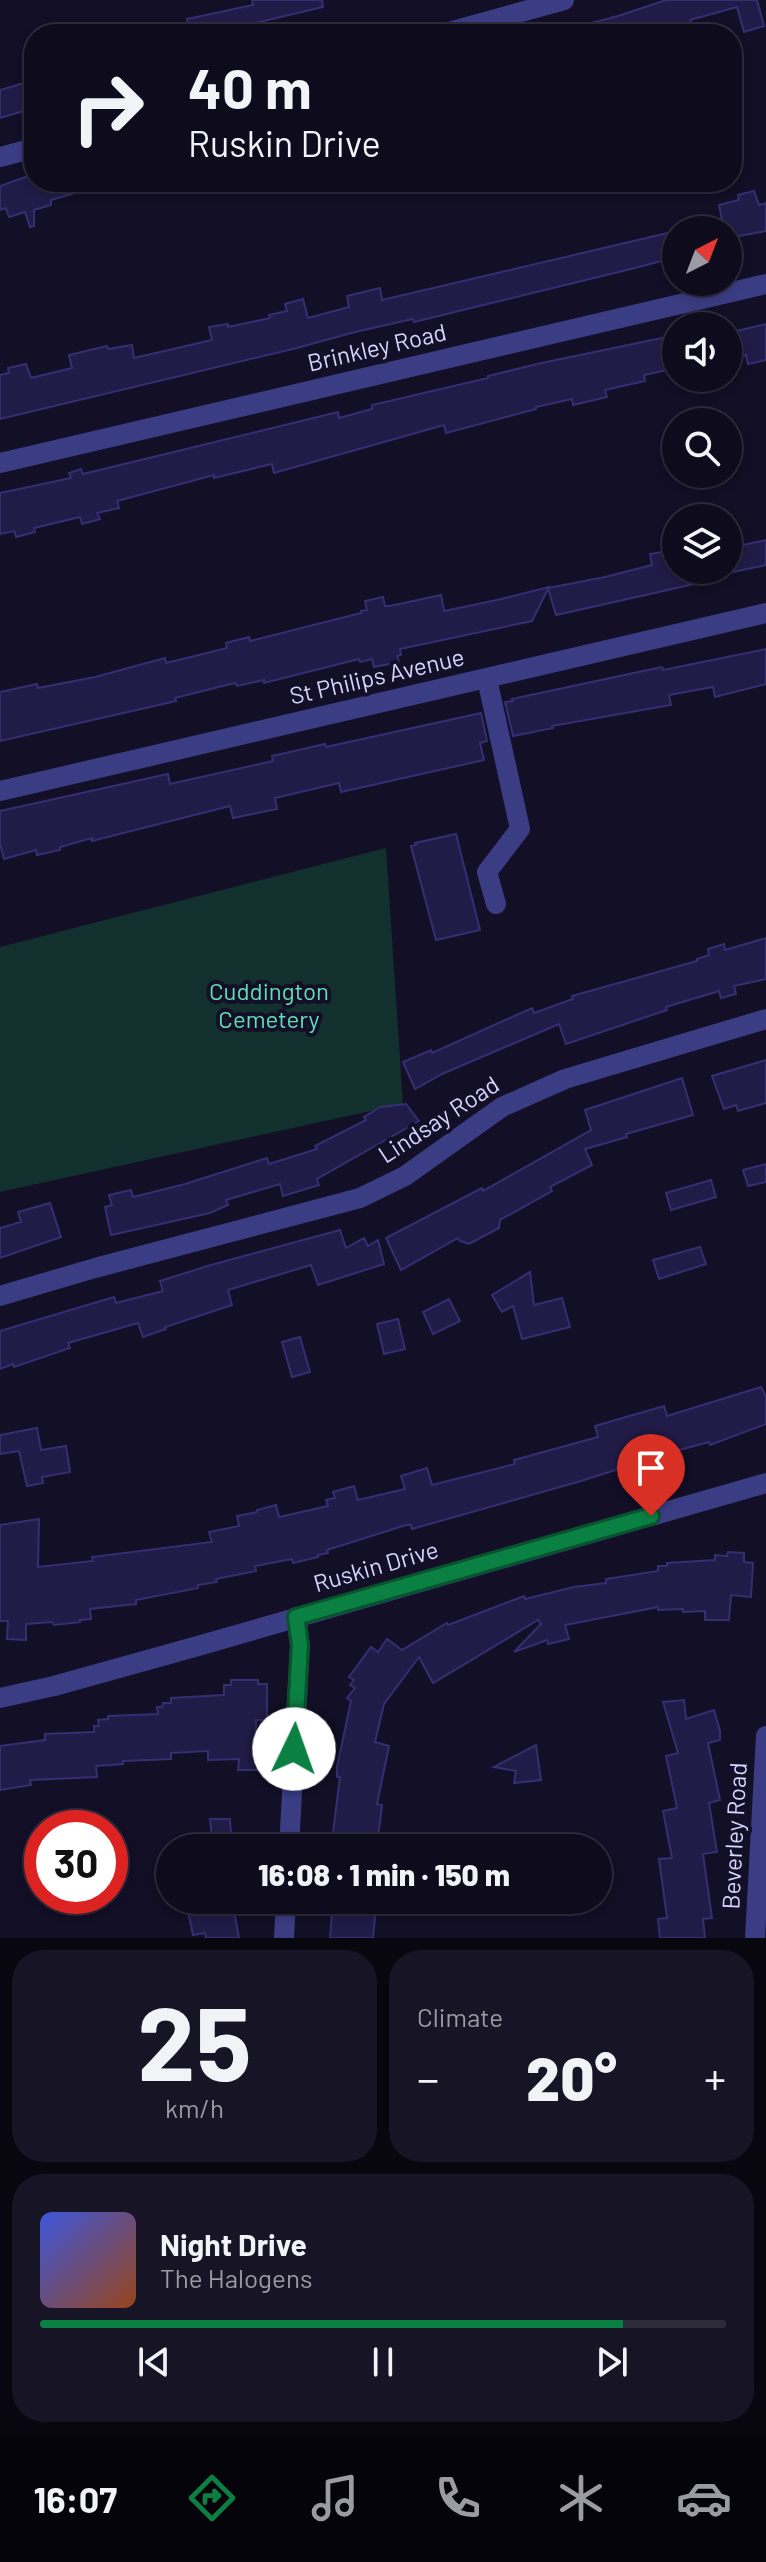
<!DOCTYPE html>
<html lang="en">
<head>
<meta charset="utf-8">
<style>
  body { margin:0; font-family:Barlow,sans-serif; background:#171425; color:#f1f3f6; height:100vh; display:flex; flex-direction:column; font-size:30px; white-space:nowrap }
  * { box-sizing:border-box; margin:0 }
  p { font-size:26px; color:#9b9ba3 }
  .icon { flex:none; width:44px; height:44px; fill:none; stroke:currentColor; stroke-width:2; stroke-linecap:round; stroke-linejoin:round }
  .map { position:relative; height:1938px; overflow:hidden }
  .details { display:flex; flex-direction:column; gap:12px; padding:12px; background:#08060f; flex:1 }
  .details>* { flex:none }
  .guide { position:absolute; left:24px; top:24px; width:718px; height:168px; border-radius:32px; box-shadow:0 4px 12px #0003,0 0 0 2px #2e2b3b; background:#0e0b1c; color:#f1f3f6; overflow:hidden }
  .needle { width:52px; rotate:42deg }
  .buttons { position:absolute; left:662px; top:216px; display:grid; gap:16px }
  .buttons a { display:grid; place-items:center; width:80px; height:80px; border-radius:50%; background:#0e0b1c; box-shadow:0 4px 12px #0003,0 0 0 2px #2e2b3b; font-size:40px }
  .speed { position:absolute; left:24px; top:1810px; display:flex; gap:16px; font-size:40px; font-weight:700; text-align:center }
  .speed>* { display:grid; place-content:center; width:104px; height:104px; border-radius:50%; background:#0e0b1c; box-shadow:0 4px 12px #0003,0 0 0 2px #2e2b3b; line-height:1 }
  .speed .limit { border:12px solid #d22; background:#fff; color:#111 }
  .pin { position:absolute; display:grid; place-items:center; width:68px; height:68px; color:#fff; margin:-82px -34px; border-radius:50% 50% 50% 0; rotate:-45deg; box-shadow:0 0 8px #0007 }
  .pin .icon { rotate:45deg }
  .me { position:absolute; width:88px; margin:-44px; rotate:3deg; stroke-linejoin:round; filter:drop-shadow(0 0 6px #0008) }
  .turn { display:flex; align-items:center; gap:28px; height:168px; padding:0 32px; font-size:36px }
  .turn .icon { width:104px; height:104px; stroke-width:2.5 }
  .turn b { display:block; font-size:56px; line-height:68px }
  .big { font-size:60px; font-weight:800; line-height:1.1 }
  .details .widget { flex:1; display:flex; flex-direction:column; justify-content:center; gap:12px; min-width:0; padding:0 28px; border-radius:32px; background:#171425 }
  .details .dial { align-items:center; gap:0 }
  .dial b { font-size:104px; line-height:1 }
  .song { display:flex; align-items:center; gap:24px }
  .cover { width:96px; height:96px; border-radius:12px; background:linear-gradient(135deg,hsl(230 70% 55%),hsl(20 70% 35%)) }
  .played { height:8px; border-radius:4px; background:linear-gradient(90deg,#0b8043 85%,#2e2b3b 85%) }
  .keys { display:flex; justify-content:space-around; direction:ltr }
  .heat { display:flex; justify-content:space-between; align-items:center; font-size:44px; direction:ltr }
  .details .tiles { flex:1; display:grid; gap:12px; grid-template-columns:1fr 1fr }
  .widget:last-child { grid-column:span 2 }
  .trip { position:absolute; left:156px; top:1834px; width:456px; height:80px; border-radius:40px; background:#0e0b1c; box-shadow:0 4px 12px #0003,0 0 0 2px #2e2b3b; font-weight:800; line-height:80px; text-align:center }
  .tabs { display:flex; height:128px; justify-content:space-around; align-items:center; background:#06040b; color:#9b9ba3 }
  .tabs .icon { width:56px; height:56px }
  .tabs .active { color:#0b8043 }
  .tabs b { font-size:36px; color:#f1f3f6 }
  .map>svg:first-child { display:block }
</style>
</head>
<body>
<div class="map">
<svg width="766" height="1938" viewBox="0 0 766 1938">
  <rect width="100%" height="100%" fill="#120f26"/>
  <!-- green -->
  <polygon fill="#12302d" points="386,848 403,1104 0,1192 0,947"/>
  <!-- building -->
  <g fill="#211b47" stroke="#362e72" stroke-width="2">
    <polygon points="252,0 322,0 323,7 255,23 258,34 191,34 187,19 253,5"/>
    <polygon points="666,0 757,0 764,26 744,32 737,7 690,20 694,34 574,34 573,28 618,16"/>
    <polygon points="34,80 34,108 0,118 0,90"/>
    <polygon points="34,174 34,182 94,182 95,187 51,200 51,205 34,210 34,226 30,227 25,212 9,217 6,208 0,210 0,186"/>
    <polygon points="754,191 759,205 766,203 766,231 728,238 728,230 724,230 719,205 739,200 738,195"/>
    <polygon points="676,231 676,257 639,267 414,322 413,319 355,332 297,348 0,419 0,375 9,373 8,368 26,364 31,378 72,368 69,355 107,346 108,349 132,345 134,358 212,340 209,327 228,324 228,327 270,318 269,315 287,311 285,304 303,299 308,318 349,307 347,296 380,288 382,300"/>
    <polygon points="766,324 766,360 748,364 746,355 728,359 728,333"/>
    <polygon points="676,335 676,368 644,375 645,381 605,390 607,397 573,405 572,399 536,407 536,409 446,433 444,425 274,473 272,464 214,478 214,475 117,501 119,508 97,513 100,519 82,524 80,517 34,528 35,532 16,537 14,531 0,534 0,493 71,478 69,473 81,469 83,474 338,412 339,418 372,409 372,405 488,378 488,376 537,364"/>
    <polygon points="766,540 766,565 728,573 728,548"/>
    <polygon points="674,550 676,570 725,570 726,577 556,615 548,588 605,577 652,565 650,554"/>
    <polygon points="549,587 532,621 400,649 401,655 397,656 399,662 374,667 372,659 360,662 359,659 264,683 264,680 237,686 235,683 175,698 176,701 150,707 0,741 0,692 37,684 38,688 95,677 165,658 166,663 203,654 227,648 226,643 249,637 250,641 361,613 361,611 367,610 365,601 383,597 385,606 390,606 441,595 444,611 497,600"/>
    <polygon points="766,649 766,684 715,697 713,687 669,695 671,705 552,726 553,728 513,736 505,702 513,701 512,699 662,667 663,670"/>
    <polygon points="481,713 487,741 480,743 484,760 341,792 339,783 275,798 277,809 233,818 230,806 92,841 92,838 60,847 60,850 37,855 36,850 4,859 0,844 0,811 168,774 170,784 273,761 272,756 325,744 326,747"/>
    <polygon points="456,834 480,930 436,940 411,846 416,845 415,843"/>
    <polygon points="766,938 766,979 734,986 736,994 721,998 719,991 666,1007 667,1010 566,1044 559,1024 442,1074 415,1089 403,1062 431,1050 432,1053 532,1008 534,1013 573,999 572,996 697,961 697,959 709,955 708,949 724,944 725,950"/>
    <polygon points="766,1060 766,1103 738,1111 736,1105 724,1109 712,1076"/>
    <polygon points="682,1078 693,1115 626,1134 627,1137 585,1149 592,1165 550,1187 552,1191 500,1220 499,1228 469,1244 460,1241 458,1238 401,1270 386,1238 482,1188 483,1191 591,1130 585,1110"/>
    <polygon points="406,1104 419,1121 317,1179 319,1185 283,1196 280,1184 226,1200 228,1205 210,1213 111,1235 105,1207 112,1205 109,1195 131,1190 133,1197 185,1184 267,1158 269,1164 317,1149 315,1146 366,1120 364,1117 380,1107"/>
    <polygon points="766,1164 766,1182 748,1186 743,1170"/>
    <polygon points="711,1180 716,1197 671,1210 666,1193"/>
    <polygon points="50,1203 61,1237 0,1258 0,1228 21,1222 18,1212"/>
    <polygon points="340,1230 346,1248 364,1238 368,1246 378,1240 384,1264 318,1285 311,1265 228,1290 232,1305 165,1327 166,1329 143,1337 138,1323 68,1343 70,1348 14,1367 13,1364 0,1369 0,1331 114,1297 116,1303 163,1291 160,1281 211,1265"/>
    <polygon points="700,1247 706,1264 659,1279 653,1260"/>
    <polygon points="530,1272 534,1305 562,1298 570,1327 522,1339 513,1306 502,1312 492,1295"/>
    <polygon points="449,1299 460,1321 433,1334 423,1312"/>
    <polygon points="398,1319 405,1349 384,1354 377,1324"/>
    <polygon points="300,1337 310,1372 292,1377 282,1342"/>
    <polygon points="761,1387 766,1397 766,1424 710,1445 709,1442 676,1451 677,1454 652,1461 651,1457 618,1467 619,1469 581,1481 412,1529 411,1525 406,1525 327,1550 328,1553 318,1555 318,1557 293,1563 292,1559 255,1566 256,1571 216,1579 217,1582 198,1585 198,1588 136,1600 136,1604 90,1609 91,1619 80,1620 80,1622 54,1625 52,1622 26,1624 26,1640 7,1639 8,1621 0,1621 0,1525 39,1519 38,1567 93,1561 92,1557 212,1542 209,1532 239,1526 237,1516 257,1512 257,1510 276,1505 279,1517 328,1506 326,1500 335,1498 333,1492 354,1486 358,1500 405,1489 401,1476 427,1468 432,1485 515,1464 514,1460 598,1437 595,1426 664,1406 667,1416"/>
    <polygon points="37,1428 41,1450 66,1446 70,1472 42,1477 43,1483 27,1486 19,1451 0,1454 0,1435"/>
    <polygon points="728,1552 744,1553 744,1562 753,1563 751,1597 731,1595 729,1620 705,1620 705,1611 683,1612 683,1609 658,1610 658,1607 565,1625 569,1639 548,1644 547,1640 514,1652 541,1624 538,1620 433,1683 419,1657 384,1704 375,1742 389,1746 377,1804 382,1805 378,1838 333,1833 340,1777 337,1777 337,1767 351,1701 347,1698 355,1688 350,1685 354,1680 349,1677 371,1647 378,1652 387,1639 402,1650 447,1623 448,1625 524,1596 525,1599 574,1587 606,1583 606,1579 658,1571 658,1566 667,1566 667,1563 715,1560 715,1555 727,1556"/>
    <polygon points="231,1680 258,1680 258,1684 267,1684 267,1720 256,1720 257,1770 238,1770 239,1759 208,1760 208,1751 171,1753 171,1759 123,1761 123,1764 96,1766 97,1777 30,1780 31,1785 0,1790 0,1746 45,1740 45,1734 94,1732 94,1726 99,1726 98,1720 108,1719 108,1716 158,1714 157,1707 162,1707 163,1703 171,1703 171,1698 224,1695 224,1685 231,1685"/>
    <polygon points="684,1700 686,1719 714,1710 720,1731 720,1740 708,1743 720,1800 709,1803 717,1852 703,1854 712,1918 703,1919 705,1938 660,1938 658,1919 667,1918 659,1859 672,1858 663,1811 677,1808 666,1756 678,1753 663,1702"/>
    <polygon points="536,1745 541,1780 514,1783 516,1771 494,1767"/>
    <polygon points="210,1819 230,1819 232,1848 213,1848"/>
    <polygon points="205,1900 232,1900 239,1938 206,1938 205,1933 193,1935 188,1911 207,1908"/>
    <polygon points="333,1900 371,1900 370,1907 376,1908 373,1938 330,1938"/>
  </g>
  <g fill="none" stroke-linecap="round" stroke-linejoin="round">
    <!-- minor -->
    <g stroke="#3b3d84" stroke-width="20">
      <polyline points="442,34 564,0"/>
      <polyline points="0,157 34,148"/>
      <polyline points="0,463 766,284"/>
      <polyline points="487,679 520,829 487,872 496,904"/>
      <path d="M0 791C255 730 511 674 766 613"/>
      <polyline points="0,1296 95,1268 360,1198 405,1176 502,1107 565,1079 766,1019"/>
      <polyline points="0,1698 54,1686 198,1646 766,1483"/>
      <polyline points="289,1848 300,1645 296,1617"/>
      <polyline points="284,1938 286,1900"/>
      <polyline points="755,1938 766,1736"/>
    </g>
  </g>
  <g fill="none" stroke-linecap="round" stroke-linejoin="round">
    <!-- route casing -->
    <g stroke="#07532c" stroke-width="20">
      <polyline id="route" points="294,1749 300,1645 296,1617 651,1516"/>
    </g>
    <!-- route -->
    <use href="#route" stroke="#0b8043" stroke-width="14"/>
  </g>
  <g text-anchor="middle" stroke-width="8" stroke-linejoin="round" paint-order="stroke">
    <!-- street labels -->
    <g font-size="24" fill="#d6d4ff" stroke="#120f26">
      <text transform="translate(377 348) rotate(-13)" y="8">Brinkley Road</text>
      <text transform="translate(377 677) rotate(-13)" y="8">St Philips Avenue</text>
      <text transform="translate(439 1120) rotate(-33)" y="8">Lindsay Road</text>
      <text transform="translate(376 1567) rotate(-16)" y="8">Ruskin Drive</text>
      <text transform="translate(735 1836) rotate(-87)" y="8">Beverley Road</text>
    </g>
    <!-- park labels -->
    <g font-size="24" fill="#60dfb7" stroke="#120f26">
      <text x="269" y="1000">Cuddington<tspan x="269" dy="28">Cemetery</tspan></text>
    </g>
  </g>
</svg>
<div class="buttons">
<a><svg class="needle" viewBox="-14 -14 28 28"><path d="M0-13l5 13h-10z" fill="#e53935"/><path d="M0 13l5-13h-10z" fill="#9b9ba3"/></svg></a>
<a><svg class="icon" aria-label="sound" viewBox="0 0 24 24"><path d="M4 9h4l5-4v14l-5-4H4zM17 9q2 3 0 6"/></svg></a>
<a><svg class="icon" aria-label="search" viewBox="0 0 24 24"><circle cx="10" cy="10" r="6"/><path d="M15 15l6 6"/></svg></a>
<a><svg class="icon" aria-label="layers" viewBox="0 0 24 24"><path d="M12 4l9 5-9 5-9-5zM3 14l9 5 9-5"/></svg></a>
</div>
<div class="speed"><div class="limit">30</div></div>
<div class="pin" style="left:651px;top:1516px;background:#d93025"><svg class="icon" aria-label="arrive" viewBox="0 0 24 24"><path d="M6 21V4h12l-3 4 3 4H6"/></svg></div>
<svg class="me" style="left:294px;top:1749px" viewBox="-20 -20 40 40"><circle r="19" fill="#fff"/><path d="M0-13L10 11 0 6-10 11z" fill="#0b8043"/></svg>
<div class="trip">16:08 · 1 min · 150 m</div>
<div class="guide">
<div class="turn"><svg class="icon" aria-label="right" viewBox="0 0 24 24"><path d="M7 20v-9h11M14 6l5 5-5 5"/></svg><div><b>40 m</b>Ruskin Drive</div></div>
</div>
</div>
<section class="details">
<div class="tiles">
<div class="widget dial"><b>25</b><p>km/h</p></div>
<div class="widget"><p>Climate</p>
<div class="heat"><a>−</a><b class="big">20°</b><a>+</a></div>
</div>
<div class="widget">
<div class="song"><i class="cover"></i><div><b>Night Drive</b><p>The Halogens</p></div></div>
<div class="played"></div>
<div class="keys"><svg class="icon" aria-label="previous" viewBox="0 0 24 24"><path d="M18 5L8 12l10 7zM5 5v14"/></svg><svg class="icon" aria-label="pause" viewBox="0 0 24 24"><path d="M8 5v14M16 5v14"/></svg><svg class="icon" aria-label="next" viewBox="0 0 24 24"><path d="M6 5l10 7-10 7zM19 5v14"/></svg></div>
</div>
</div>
</section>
<nav class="tabs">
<b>16:07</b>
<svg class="icon active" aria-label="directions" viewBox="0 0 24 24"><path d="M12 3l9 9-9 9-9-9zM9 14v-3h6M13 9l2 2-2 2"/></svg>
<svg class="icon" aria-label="music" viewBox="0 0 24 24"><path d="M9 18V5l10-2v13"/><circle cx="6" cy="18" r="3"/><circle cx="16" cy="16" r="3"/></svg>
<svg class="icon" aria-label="phone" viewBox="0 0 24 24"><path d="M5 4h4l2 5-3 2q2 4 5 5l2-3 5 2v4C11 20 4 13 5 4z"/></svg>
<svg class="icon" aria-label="climate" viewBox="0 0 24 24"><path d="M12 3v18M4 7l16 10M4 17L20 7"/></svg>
<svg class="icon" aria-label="car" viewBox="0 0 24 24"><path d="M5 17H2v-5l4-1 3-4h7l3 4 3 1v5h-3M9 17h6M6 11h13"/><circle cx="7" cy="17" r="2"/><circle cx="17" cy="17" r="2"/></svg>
</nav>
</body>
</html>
